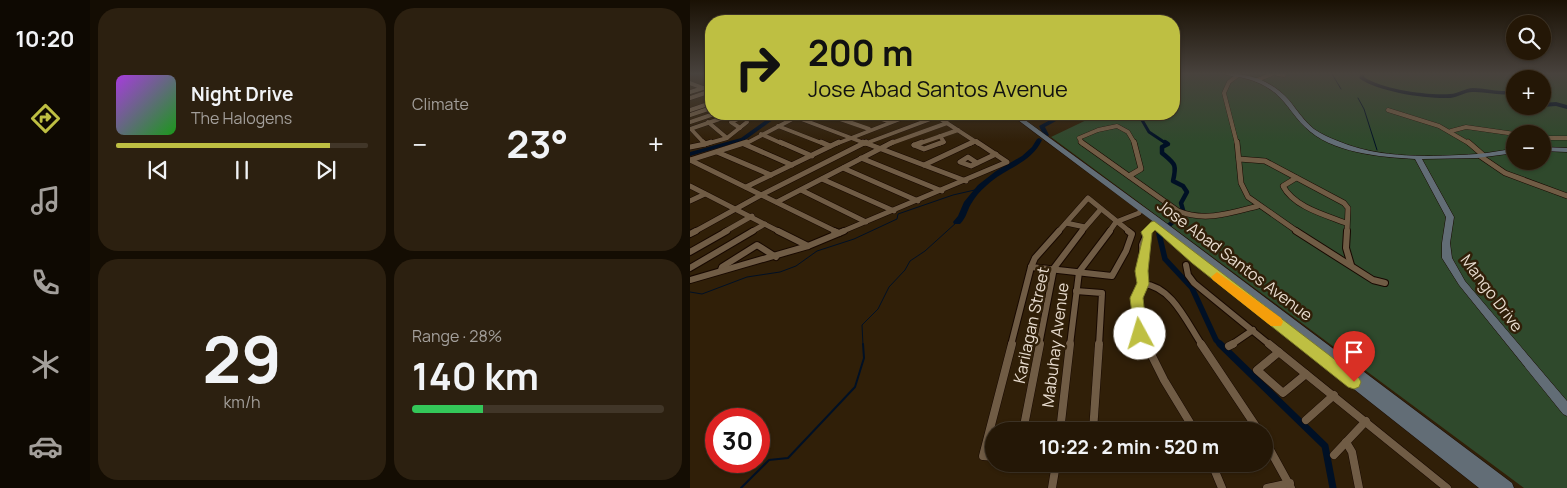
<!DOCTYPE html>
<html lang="en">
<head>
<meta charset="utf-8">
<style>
  body { margin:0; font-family:Manrope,sans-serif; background:#2c2010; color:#f1f3f6; height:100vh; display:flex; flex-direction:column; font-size:19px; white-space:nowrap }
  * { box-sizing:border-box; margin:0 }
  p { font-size:16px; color:#a39f9b }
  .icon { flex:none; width:28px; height:28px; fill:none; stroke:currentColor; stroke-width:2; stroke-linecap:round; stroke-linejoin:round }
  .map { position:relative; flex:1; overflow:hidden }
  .sheet { display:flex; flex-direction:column; gap:8px; padding:8px; background:#140d03; width:600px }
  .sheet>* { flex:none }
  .guide { position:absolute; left:15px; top:15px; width:475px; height:105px; border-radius:20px; box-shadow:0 1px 4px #0004,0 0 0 1px #413628; background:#bebf42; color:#111; overflow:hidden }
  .tools { position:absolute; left:816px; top:15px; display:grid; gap:10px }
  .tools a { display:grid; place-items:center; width:45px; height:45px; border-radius:50%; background:#241706; box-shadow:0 1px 4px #0004,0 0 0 1px #413628; font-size:25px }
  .speed { position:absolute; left:15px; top:408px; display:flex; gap:10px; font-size:25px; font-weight:700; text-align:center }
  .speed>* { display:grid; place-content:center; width:65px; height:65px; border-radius:50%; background:#241706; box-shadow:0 1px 4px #0004,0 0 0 1px #413628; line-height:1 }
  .speed .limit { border:8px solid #d22; background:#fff; color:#111 }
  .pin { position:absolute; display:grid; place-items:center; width:42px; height:42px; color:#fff; margin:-51px -21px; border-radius:50% 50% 50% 0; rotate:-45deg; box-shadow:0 0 5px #0007 }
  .pin .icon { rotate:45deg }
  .me { position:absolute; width:55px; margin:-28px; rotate:354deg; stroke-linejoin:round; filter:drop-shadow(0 0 4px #0008) }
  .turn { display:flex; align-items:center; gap:18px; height:105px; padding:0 20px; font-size:22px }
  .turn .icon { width:65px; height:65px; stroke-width:2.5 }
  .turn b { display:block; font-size:35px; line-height:42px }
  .big { font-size:38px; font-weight:700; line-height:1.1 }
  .sheet .widget { flex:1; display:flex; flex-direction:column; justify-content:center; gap:8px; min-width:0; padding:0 18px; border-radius:20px; background:#2c2010 }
  .sheet .dial { align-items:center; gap:0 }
  .dial b { font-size:65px; line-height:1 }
  .song { display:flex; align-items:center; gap:15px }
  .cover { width:60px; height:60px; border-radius:8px; background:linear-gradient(135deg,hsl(280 70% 55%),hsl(120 70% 35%)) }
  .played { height:5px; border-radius:2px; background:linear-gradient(90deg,#bebf42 85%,#413628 85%) }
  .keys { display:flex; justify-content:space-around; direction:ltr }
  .heat { display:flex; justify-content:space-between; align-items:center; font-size:28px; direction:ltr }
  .charge { height:8px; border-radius:4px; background:linear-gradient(90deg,#34c759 28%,#413628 0) }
  .sheet .tiles { flex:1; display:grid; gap:8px; grid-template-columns:repeat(2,1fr) }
  .trip { position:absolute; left:295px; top:422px; width:288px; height:50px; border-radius:25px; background:#241706; box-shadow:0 1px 4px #0004,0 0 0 1px #413628; font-weight:700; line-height:50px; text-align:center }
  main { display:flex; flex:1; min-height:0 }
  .dock { display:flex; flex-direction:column; width:90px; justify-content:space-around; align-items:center; background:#0e0902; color:#a39f9b }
  .dock .icon { width:35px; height:35px }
  .dock .active { color:#bebf42 }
  .dock b { font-size:22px; color:#f1f3f6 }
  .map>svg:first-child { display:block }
</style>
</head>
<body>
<main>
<nav class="dock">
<b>10:20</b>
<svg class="icon active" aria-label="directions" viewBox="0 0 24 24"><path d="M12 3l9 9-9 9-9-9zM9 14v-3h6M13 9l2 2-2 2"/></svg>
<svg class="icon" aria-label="music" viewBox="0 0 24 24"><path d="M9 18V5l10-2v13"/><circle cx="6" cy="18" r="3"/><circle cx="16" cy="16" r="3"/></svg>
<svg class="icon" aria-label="phone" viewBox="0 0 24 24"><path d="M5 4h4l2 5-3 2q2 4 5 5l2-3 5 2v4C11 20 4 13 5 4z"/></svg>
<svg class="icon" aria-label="climate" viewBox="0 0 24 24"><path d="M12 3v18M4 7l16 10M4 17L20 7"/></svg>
<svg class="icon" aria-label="car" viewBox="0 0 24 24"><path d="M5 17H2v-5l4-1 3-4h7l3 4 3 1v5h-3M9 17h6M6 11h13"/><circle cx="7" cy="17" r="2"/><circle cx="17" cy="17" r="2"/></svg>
</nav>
<section class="sheet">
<div class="tiles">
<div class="widget">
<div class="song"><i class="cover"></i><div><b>Night Drive</b><p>The Halogens</p></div></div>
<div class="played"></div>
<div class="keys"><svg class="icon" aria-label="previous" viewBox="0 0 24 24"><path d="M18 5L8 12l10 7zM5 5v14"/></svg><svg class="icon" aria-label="pause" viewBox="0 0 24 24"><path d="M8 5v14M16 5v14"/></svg><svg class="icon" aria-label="next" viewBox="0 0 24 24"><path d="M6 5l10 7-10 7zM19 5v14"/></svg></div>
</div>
<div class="widget"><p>Climate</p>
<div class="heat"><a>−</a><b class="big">23°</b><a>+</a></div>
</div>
<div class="widget dial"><b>29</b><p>km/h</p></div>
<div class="widget"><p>Range · 28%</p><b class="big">140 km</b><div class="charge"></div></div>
</div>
</section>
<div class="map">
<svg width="877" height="488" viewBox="0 0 877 488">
  <rect width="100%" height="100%" fill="#301f08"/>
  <!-- green -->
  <path fill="#2f492c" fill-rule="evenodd" d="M484 74H877V488H834L361 137 409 114H484ZM825 79H852V106H825ZM825 134H852V161H825Z"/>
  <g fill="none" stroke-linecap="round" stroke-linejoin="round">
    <!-- stream-far1 -->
    <g stroke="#001025" stroke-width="1">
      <polyline points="642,74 651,89"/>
      <polyline points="668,98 674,109 687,150"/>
      <polyline points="0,292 12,294 57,277 90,272 106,266 127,251 164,239 207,219 208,214 263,195 289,189"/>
      <polyline points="173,345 172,325 188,309 199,287 215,270 220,261 235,251 267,222"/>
    </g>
    <!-- stream -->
    <polyline stroke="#001025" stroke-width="2" points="51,488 79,460 98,458 165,387 174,358 173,344"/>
    <!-- canal-far3 -->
    <polyline stroke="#001025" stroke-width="3" points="457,114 452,120 459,132 477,144"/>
    <!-- canal-far2 -->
    <g stroke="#001025" stroke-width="4.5">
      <path d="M475 142 478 144 472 147V153C485 164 487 164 483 181L493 186 497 192 491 203 493 210"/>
      <polyline points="471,232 490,216"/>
    </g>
    <!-- canal-far1 -->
    <polyline stroke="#001025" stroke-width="5.5" points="473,231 469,234 475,259 502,288 526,340 531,345"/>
    <!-- canal -->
    <polyline stroke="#001025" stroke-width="7" points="530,344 635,446 643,488"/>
    <!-- river -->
    <g fill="#001025" fill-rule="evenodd">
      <path d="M671 74H675L674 77C691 89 739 96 760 94 768 94 775 88 783 88 799 88 809 94 825 89V93C810 97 797 91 782 92 775 92 768 97 760 98 736 99 688 92 669 78Z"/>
      <polygon points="850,74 855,74 851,79 846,79"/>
      <polygon points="866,102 877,105 877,109 866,106 852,107 850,106 852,106 852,103"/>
      <polygon points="59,114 68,114 84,119 55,140 0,156 0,152 51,138 76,120"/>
      <polygon points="365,114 371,114 366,121 355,127 359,135 358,136 354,136 349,126 362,119"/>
      <path d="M349 138 352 140C341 164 314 168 296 186 290 191 285 197 281 204 277 211 276 218 270 224H264L263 222 268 216 274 202 288 185 306 171 332 156 342 147 347 139Z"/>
    </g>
    <!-- street-far3 casing -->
    <g stroke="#170800" stroke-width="4.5">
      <g id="street-far3">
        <polyline points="587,74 594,75"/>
        <polyline points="547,76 539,82 534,93 547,144"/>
        <polyline points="567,80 582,74"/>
        <polyline points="0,83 21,91"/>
        <polyline points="0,92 13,88"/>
        <polyline points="0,98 21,91"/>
        <polyline points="0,110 21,103"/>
        <polyline points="698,110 749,126 780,144"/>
        <polyline points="98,114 177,144"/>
        <polyline points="136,114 179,129"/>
        <polyline points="176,114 198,121"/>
        <polyline points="243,114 289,144"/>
        <polyline points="0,115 21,108"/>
        <polyline points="0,122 24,114"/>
        <polyline points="18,122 37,138"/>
        <polyline points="88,126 134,144"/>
        <polyline points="50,128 41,122 51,118"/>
        <polyline points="0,129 44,114"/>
        <polyline points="1,129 15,144"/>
        <polyline points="761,131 776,127 825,134"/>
        <polyline points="71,134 93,144"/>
        <polyline points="852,138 877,138"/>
        <polyline points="16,144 37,138 57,122"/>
        <polyline points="55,144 112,114"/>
        <polyline points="146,144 223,114"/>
        <polyline points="174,144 254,114"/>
        <polyline points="199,144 257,123"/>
        <polyline points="228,144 268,130"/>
        <polyline points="249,144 254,142 250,136"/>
        <polyline points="280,144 286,141"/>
        <polyline points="393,144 389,138 408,130 427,126 438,132 445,144"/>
      </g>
    </g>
    <!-- street-far2 casing -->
    <g stroke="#170800" stroke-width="6">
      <g id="street-far2">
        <polyline points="90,142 122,156"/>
        <polyline points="131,142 140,146"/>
        <polyline points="173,142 276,181"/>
        <path d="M391 142 488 211C515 222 541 213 568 206"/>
        <polyline points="547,142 551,183 558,197 608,232"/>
        <polyline points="778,142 793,155"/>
        <polyline points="15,144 21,142"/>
        <polyline points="54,144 102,165"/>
        <polyline points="224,145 232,142"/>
        <polyline points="224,145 234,149 253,142"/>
        <polyline points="0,147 15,144 13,142"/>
        <polyline points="27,152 81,175"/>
        <polyline points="790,156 815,173 877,196"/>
        <polyline points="171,158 252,191"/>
        <polyline points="549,159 575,161 654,203 658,208 657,232"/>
        <polyline points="0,160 147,232"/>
        <polyline points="0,160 57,142"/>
        <polyline points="287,163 278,157 270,162 281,166 306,154"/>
        <polyline points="234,165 283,142"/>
        <polyline points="153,168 228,201"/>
        <polyline points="439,176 451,169 444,142"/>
        <path d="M606 178 593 186C604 207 635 215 656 223"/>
        <polyline points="132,179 204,211"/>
        <polyline points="0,186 90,232"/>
        <polyline points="56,187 149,142"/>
        <polyline points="111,190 176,222"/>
        <polyline points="0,201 15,194"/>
        <polyline points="87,202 203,142"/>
        <polyline points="376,223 395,227"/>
        <polyline points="4,232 71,195 176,142"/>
        <polyline points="34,232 62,216"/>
        <polyline points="61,232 75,224"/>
        <polyline points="151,232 317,162 287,142"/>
        <polyline points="368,232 398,198 440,232"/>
        <polyline points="391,232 411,209"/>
        <polyline points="419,232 426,222 449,213 451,209"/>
        <polyline points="457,232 469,222"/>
      </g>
    </g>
    <!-- street-far1 casing -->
    <g stroke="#170800" stroke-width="8">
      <g id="street-far1">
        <polyline points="88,231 118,246"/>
        <polyline points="144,231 149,233"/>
        <polyline points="606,231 683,280 695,283"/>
        <polyline points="657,231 656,248 661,265"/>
        <polyline points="0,234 6,231"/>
        <polyline points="0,252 37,231"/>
        <polyline points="453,262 452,245 458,231"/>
        <polyline points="496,265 498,275 504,283 580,345"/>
        <polyline points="341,267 422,276 436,251 442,234 438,231"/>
        <polyline points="341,267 345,258 369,231"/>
        <polyline points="0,268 63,231"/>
        <polyline points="31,270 32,267 67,245 86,257"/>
        <polyline points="0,280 118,246 154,231"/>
        <path d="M453 284C482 286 497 323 512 345"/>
        <path d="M453 284C444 305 447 324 456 345"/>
        <polyline points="453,284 451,271 457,233"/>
        <polyline points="386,291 412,293 409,345"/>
        <polyline points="321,345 341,267"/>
        <polyline points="349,345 364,268 392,231"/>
        <polyline points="380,345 389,272 420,231"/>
        <polyline points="541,345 563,330"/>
      </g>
    </g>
    <!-- street casing -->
    <g stroke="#170800" stroke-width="9">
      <g id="street">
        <polyline points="456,344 474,380 505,431"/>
        <polyline points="511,344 569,431"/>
        <polyline points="579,344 757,488"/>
        <polyline points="539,346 543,344"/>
        <polyline points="589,352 567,370 593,393 616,374"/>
        <polyline points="616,420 644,395"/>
        <polyline points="333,431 350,344"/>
        <polyline points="370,431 380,344"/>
        <polyline points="403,431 409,344"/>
        <polyline points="574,439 601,488"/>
        <polyline points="656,442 662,452 669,488"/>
        <polyline points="644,455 676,421"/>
        <polyline points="304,457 293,456 322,344"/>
        <polyline points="522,464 532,488"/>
        <polyline points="362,488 366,464"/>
        <polyline points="577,488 600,483"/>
      </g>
    </g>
    <!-- secondary casing -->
    <g stroke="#170800" stroke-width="1">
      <g id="secondary">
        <path d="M534 74C559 72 583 82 599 100 607 110 614 121 624 129 631 134 640 138 648 141 690 159 742 157 787 154 800 153 812 150 825 149V153L787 158 732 159 764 217 760 243 762 258 775 281 877 401V416L873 414 769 285 752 258V243L756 217 725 159C690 157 641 153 615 127 602 115 594 97 578 88 569 82 559 79 549 77 544 76 539 76 534 74Z"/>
        <polygon points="320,114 327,114 476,223 822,483 824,488 789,488 503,262 475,237 474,235 477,232"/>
        <polygon points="852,147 877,148 877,152 852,151"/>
      </g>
    </g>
    <!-- street-far3 -->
    <use href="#street-far3" stroke="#705c45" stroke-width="4"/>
    <!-- street-far2 -->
    <use href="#street-far2" stroke="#705c45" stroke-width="5"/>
    <!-- street-far1 -->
    <use href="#street-far1" stroke="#705c45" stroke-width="6"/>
    <!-- street -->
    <use href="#street" stroke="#705c45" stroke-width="8"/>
    <!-- secondary -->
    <use href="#secondary" fill="#626d76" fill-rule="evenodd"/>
  </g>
  <!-- sky -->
  <linearGradient id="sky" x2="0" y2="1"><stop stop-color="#1a1104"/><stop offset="0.52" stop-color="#48423d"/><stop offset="1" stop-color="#48423d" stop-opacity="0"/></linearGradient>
  <rect width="877" height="142" fill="url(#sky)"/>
  <!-- route -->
  <polygon fill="#bebf42" stroke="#7c7c2b" points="464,221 669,378 671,382 669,387 664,389 658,387 502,263 465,230 462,233 458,271 459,284 453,298 457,334 455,338 445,338 440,298 447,283 445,271 453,237 451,232 461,222"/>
  <!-- slow -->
  <polygon fill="#f59e0b" points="527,272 591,318 593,322 591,326 581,326 523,280 521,277"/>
  <g text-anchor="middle" stroke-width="5" stroke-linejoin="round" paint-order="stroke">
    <!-- street labels -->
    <g font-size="16" fill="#e8dccf" stroke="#301f08">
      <text transform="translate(545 260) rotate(37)" y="6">Jose Abad Santos Avenue</text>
      <text transform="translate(802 293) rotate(53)" y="6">Mango Drive</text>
      <text transform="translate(341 325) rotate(-78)" y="6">Karilagan Street</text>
      <text transform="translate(365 345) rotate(-83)" y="6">Mabuhay Avenue</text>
    </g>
  </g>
</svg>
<div class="tools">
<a><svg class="icon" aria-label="search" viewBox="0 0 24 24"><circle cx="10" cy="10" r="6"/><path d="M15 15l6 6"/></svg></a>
<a>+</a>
<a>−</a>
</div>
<div class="speed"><div class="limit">30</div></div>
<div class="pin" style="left:664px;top:382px;background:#d93025"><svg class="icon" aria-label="arrive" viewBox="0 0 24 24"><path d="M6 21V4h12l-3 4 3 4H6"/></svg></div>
<svg class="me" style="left:450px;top:334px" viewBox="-20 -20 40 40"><circle r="19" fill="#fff"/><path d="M0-13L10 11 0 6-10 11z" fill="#bebf42"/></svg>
<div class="trip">10:22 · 2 min · 520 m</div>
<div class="guide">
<div class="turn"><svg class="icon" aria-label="right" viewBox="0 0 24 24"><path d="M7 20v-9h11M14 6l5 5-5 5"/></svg><div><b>200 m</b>Jose Abad Santos Avenue</div></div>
</div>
</div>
</main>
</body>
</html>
